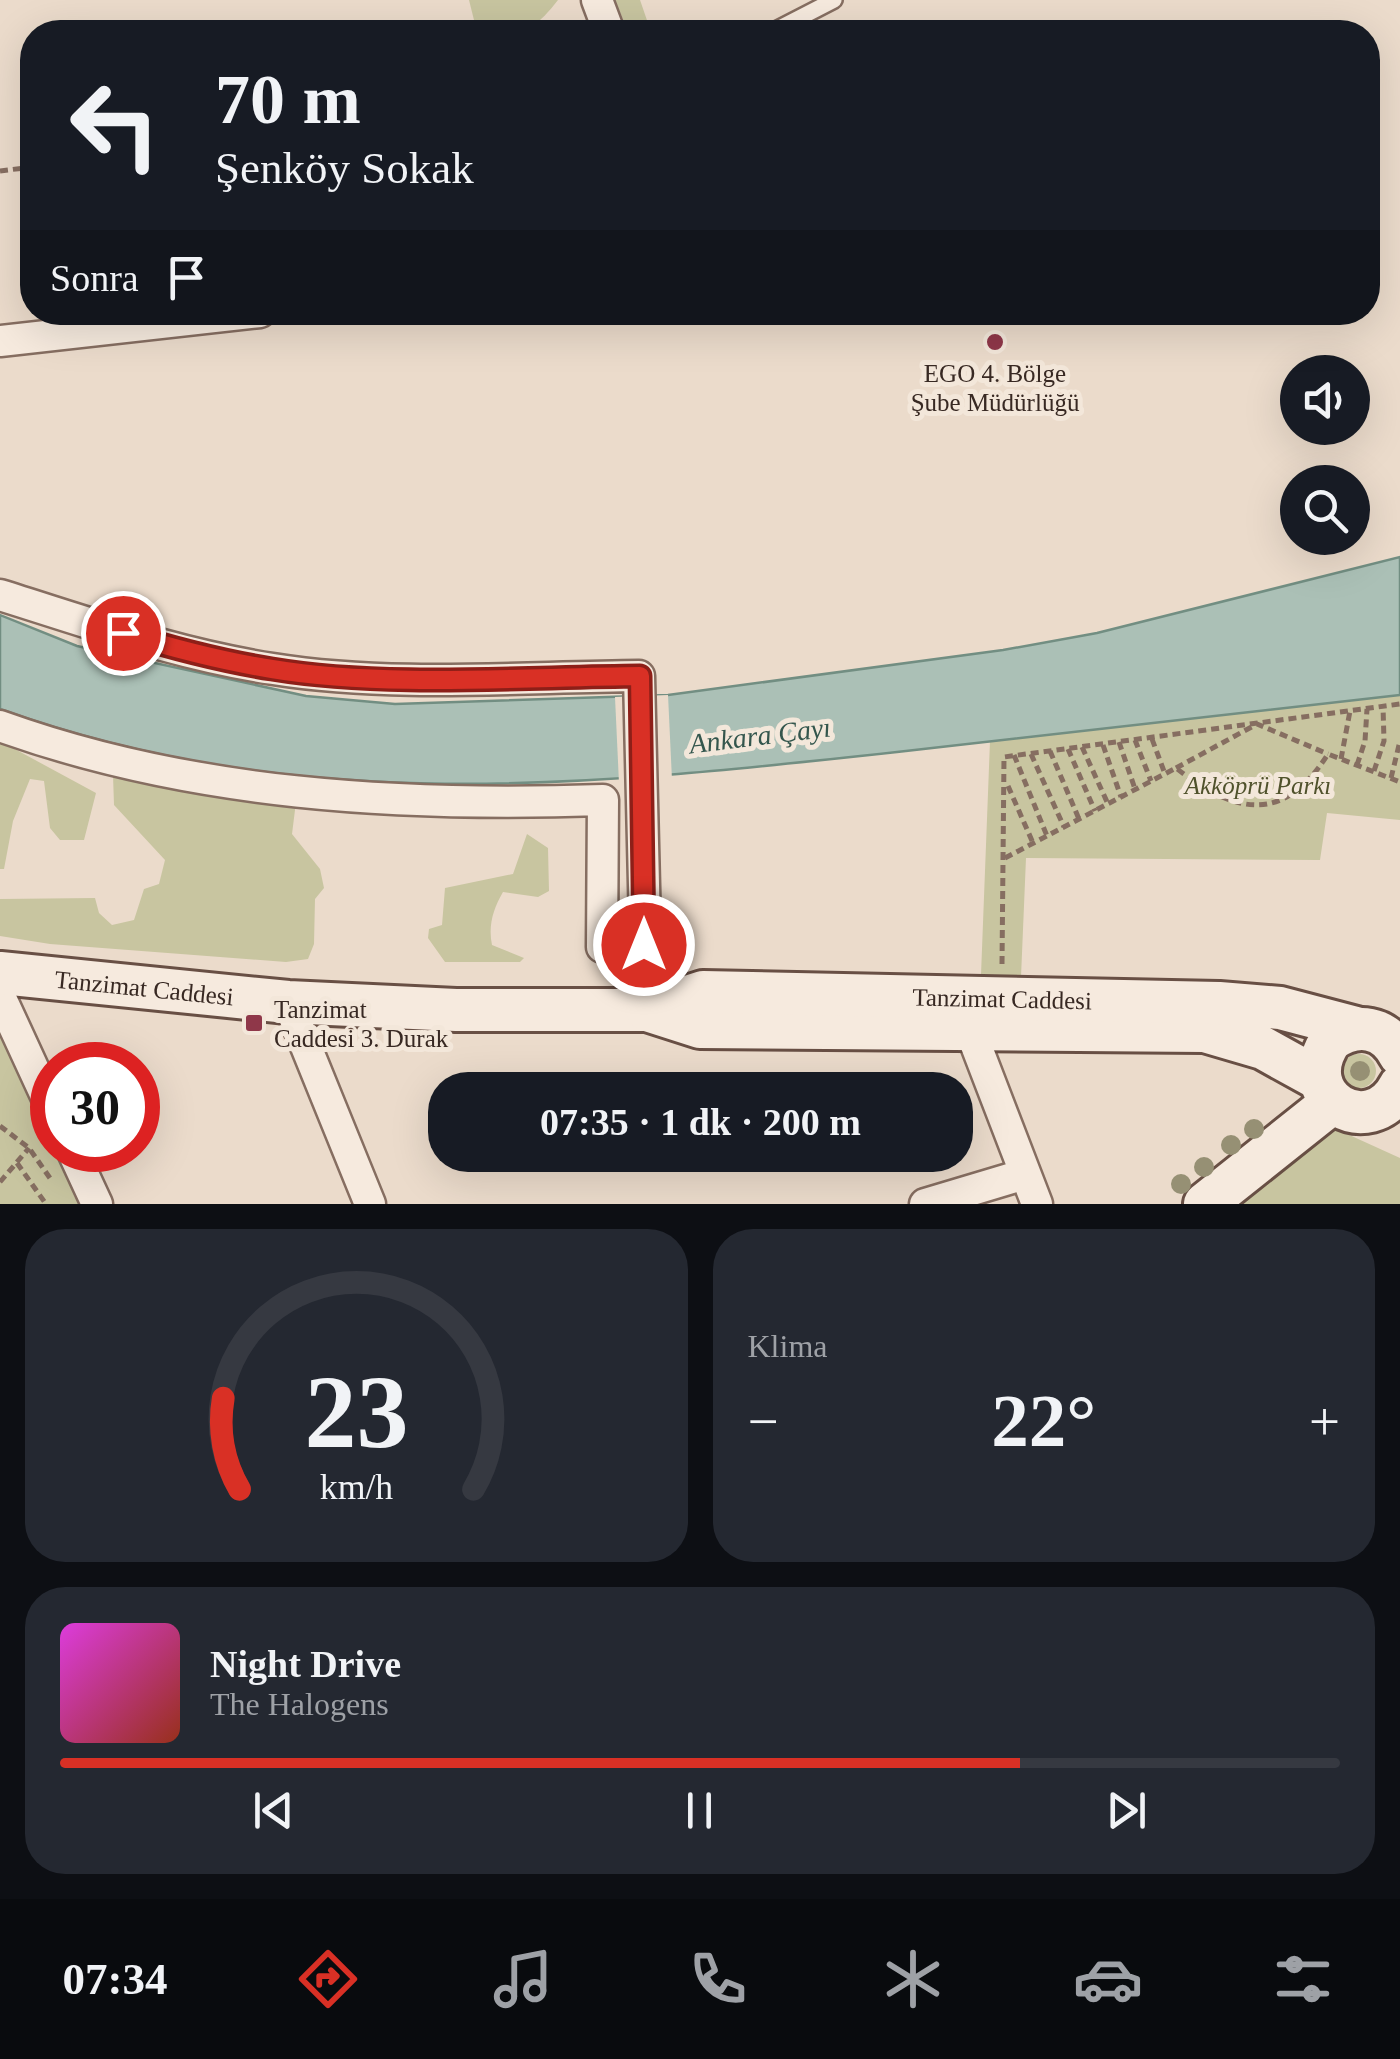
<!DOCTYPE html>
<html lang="tr">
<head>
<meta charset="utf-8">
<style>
  body { margin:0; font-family:Georgia,serif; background:#242831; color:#f1f3f6; height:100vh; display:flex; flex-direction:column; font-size:38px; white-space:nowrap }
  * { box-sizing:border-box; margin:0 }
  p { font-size:32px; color:#9ea1a6 }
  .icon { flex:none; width:55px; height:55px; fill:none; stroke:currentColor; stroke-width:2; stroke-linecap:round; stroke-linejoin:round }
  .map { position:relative; height:1204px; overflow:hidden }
  .side { display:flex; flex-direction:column; gap:25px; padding:25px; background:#0d0f14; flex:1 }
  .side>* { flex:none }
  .banner { position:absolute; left:20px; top:20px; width:1360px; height:305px; border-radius:40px; box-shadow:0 10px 40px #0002; background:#171b24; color:#f1f3f6; overflow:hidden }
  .buttons { position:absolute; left:1280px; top:355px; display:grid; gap:20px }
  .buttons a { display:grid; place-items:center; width:90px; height:90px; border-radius:50%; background:#171b24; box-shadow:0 10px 40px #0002; font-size:50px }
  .speed { position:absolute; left:30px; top:1042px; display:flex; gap:20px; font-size:50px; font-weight:700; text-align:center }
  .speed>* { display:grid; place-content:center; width:130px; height:130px; border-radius:50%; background:#171b24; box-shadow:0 10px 40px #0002; line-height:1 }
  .speed .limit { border:15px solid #d22; background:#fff; color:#111 }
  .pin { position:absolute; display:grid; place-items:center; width:85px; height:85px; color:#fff; margin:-42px; border:5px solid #fff; border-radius:50%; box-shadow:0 2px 10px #0007 }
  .me { position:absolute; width:110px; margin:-55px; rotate:0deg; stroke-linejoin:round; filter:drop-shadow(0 0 8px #0008) }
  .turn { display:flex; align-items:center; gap:35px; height:210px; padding:0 30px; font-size:45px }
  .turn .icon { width:130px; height:130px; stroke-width:2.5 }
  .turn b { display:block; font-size:70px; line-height:85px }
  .then { display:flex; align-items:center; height:95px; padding:0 30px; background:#0003; gap:20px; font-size:38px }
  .big { font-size:75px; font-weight:700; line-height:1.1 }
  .side .widget { flex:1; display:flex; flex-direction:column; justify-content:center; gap:15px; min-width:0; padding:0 35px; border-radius:40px; background:#242831 }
  .side .dial { align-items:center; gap:0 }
  .dial svg { height:260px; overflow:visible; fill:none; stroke:#363941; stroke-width:7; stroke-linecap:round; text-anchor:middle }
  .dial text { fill:#f1f3f6; stroke:none }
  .song { display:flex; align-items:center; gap:30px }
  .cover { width:120px; height:120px; border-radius:15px; background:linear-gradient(135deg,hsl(300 70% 55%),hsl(10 70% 35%)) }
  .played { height:10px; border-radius:5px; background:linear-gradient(90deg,#d93025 75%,#363941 75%) }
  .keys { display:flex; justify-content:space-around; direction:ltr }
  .heat { display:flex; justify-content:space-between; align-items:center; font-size:55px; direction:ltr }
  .side .tiles { flex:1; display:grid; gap:25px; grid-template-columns:1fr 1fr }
  .widget:last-child { grid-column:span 2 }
  .trip { position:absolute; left:428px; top:1072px; width:545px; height:100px; border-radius:40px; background:#171b24; box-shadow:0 10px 40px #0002; font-weight:700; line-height:100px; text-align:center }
  .tab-bar { display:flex; height:160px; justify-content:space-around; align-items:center; background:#090b0e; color:#9ea1a6 }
  .tab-bar .icon { width:70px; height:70px }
  .tab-bar .active { color:#d93025 }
  .tab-bar b { font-size:45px; color:#f1f3f6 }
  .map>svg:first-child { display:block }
</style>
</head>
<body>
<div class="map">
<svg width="1400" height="1204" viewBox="0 0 1400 1204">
  <rect width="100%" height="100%" fill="#ebdbcb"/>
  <!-- green -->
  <g fill="#c8c5a0">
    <path d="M469 0H558C530 36 521 33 477 32Z"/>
    <polygon points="615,0 640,0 651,32 628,32"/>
    <polygon points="1400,695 1400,820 1327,813 1320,860 1026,858 1021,977 981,975 990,741"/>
    <polygon points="0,741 96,793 84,840 60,840 50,828 44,781 30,779 13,821 4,869 0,869"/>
    <polygon points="113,775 153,775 296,802 292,834 320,869 324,888 315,899 314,944 308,959 286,962 50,944 0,936 0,899 95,898 99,913 112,925 134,920 144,889 159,884 165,860 114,805"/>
    <path d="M527 834 548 848 549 891 538 897 503 892C493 909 488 926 492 945L524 958 520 962H445L428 938 429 929 442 925 445 888 513 874Z"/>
    <polygon points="0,1037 9,1043 52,1136 52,1150 59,1150 84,1204 0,1204"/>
    <circle cx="1359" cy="1071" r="17"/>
    <polygon points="1334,1128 1400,1158 1400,1204 1229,1204"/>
  </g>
  <!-- water -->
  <path fill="#abc0b6" stroke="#728e82" stroke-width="2.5" d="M1400 557V695C1232 714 1064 733 897 752 587 786 300 817 0 709V615L77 646 306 696 395 704 668 695 1003 650 1097 633Z"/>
  <!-- pier -->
  <polygon fill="#ebdbcb" points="668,695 672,780 619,783 615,697"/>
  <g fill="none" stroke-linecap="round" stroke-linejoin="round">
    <!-- lane casing -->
    <g stroke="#866e61" stroke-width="20">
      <polyline id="lane" points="772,32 834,0"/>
    </g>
    <!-- street casing -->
    <g stroke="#866e61" stroke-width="35">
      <g id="street">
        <polyline points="597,0 609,32"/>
        <polyline points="0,341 260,312"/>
        <path d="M0 595C90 623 179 655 273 669 392 688 519 677 639 676L647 1010"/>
        <path d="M0 726C192 795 400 807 603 800L602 947 644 945"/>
        <polyline points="0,996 52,1109"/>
        <polyline points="288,1002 370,1204"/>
        <polyline points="969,1027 1037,1204"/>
        <polyline points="72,1150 97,1204"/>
        <polyline points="925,1204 1022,1175"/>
      </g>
    </g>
    <!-- secondary casing -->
    <g stroke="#684f44" stroke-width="48">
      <g id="secondary">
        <path id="s1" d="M0 973 288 1002 456 1010H647L700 1027 1205 1031 1263 1048 1319 1079"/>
        <path id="s2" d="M647 1010 703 992 1219 1003 1280 1008 1356 1028"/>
        <path d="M1400 1055C1385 1026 1357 1022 1331 1040 1291 1097 1370 1143 1400 1086"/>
        <polyline points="1205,1204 1333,1102"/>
      </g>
    </g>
    <!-- path -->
    <g stroke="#866e61" stroke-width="5" stroke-dasharray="8 5" stroke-linecap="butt">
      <polyline points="0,171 32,167"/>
      <polyline points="1152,739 1165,774"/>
      <polyline points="1135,740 1151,781"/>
      <polyline points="1119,742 1135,789"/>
      <polyline points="1103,745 1121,797"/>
      <polyline points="1082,747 1108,804"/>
      <polyline points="1068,749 1095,811"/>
      <polyline points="1050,751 1079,819"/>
      <polyline points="1031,754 1064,827"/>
      <polyline points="1014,755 1047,836"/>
      <polyline points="1341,759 1350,711"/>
      <polyline points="1357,765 1365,741 1367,709"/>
      <polyline points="1176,768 1257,724 1328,754"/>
      <polyline points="1374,771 1384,741 1383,706"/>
      <polyline points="1391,778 1400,741"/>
      <polyline points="1008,786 1033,843"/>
      <path d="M1005 858 1176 768C1235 814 1283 825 1328 754L1400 782"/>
      <polyline points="1002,964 1004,757 1400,704"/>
      <polyline points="0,1126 29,1148 52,1181"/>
      <polyline points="17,1163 46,1204"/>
      <polyline points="0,1182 29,1148"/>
    </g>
    <!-- lane -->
    <use href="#lane" stroke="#f6eade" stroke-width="15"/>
    <!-- street -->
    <use href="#street" stroke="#f6eade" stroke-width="30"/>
    <!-- secondary -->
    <use href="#secondary" stroke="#f6eade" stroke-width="42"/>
  </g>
  <!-- trees -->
  <g fill="#969074">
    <circle cx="1360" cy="1071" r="10"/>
    <circle cx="1254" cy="1129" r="10"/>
    <circle cx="1231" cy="1145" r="10"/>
    <circle cx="1204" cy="1167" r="10"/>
    <circle cx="1181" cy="1184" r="10"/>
  </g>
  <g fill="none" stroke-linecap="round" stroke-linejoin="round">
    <!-- route casing -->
    <g stroke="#8d1f18" stroke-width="25">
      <path id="route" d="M123 633C172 648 221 661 272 669 386 688 523 677 640 676L644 945"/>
    </g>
    <!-- route -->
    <use href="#route" stroke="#d93025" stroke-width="18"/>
  </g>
  <!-- markers -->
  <g fill="#8f3749" stroke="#f3e7da" stroke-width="4">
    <circle cx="995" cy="342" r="10"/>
    <rect x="244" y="1013" width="20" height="20" rx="5"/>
  </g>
  <g text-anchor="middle" stroke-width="10" stroke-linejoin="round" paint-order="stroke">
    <!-- poi labels -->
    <g font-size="25" fill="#382923" stroke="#f3e7da">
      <text x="995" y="382">EGO 4. Bölge<tspan x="995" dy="29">Şube Müdürlüğü</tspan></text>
      <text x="274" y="1018" text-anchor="start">Tanzimat<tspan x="274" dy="29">Caddesi 3. Durak</tspan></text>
    </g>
    <!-- park labels -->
    <g font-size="25" font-style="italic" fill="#50522c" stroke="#f3e7da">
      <text x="1258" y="794">Akköprü Parkı</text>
    </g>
    <!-- street labels -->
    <g font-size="25" fill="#382923" stroke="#f3e7da">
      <text dy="9" stroke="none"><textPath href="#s1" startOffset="145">Tanzimat Caddesi</textPath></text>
      <text dy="9" stroke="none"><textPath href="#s2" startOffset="358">Tanzimat Caddesi</textPath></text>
    </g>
    <!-- water labels -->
    <g font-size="28" font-style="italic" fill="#34564d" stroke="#f3e7da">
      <text transform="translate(760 735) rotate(-7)" y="10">Ankara Çayı</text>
    </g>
  </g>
</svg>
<div class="buttons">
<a><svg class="icon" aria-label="sound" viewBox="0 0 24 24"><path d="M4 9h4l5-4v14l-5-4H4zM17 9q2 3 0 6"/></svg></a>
<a><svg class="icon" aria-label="search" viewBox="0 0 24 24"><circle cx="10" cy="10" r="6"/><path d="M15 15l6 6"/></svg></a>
</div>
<div class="speed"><div class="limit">30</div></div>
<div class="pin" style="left:123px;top:633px;background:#d93025"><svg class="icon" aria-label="arrive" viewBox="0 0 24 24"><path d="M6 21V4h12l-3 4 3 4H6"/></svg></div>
<svg class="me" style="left:644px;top:945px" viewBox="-20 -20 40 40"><circle r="17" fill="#d93025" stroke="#fff" stroke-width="3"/><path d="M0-11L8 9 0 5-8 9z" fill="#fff"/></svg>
<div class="trip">07:35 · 1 dk · 200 m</div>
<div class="banner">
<div class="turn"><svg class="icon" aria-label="left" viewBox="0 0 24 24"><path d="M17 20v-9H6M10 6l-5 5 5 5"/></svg><div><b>70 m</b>Şenköy Sokak</div></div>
<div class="then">Sonra<svg class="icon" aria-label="arrive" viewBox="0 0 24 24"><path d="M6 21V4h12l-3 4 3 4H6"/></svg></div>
</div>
</div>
<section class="side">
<div class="tiles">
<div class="widget dial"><svg viewBox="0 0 100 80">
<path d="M14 69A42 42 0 1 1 86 69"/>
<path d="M14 69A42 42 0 0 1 9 41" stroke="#d93025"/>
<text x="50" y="56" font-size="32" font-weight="700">23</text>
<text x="50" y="72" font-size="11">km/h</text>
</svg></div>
<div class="widget"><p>Klima</p>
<div class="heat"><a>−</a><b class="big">22°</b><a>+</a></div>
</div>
<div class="widget">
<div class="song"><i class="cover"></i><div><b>Night Drive</b><p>The Halogens</p></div></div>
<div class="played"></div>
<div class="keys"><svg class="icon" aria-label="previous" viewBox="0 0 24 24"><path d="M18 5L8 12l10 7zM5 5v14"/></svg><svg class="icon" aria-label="pause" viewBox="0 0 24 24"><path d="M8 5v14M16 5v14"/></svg><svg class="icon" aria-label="next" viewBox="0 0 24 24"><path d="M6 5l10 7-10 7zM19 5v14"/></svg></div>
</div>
</div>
</section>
<nav class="tab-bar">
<b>07:34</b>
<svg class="icon active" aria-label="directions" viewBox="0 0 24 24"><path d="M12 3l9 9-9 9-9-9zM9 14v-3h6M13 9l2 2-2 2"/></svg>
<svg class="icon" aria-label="music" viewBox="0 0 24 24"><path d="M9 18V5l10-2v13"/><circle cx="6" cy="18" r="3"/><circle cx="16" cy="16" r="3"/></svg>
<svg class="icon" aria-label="phone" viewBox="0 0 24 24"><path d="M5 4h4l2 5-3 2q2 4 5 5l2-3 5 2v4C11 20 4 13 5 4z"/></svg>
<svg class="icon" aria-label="climate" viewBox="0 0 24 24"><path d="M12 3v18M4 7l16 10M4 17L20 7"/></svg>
<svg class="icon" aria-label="car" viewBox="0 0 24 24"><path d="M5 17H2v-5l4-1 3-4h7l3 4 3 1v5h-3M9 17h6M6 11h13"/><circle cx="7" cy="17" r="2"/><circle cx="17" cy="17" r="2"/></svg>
<svg class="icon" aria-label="filters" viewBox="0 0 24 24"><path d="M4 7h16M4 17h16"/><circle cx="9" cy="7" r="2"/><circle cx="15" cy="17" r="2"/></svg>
</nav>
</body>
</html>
